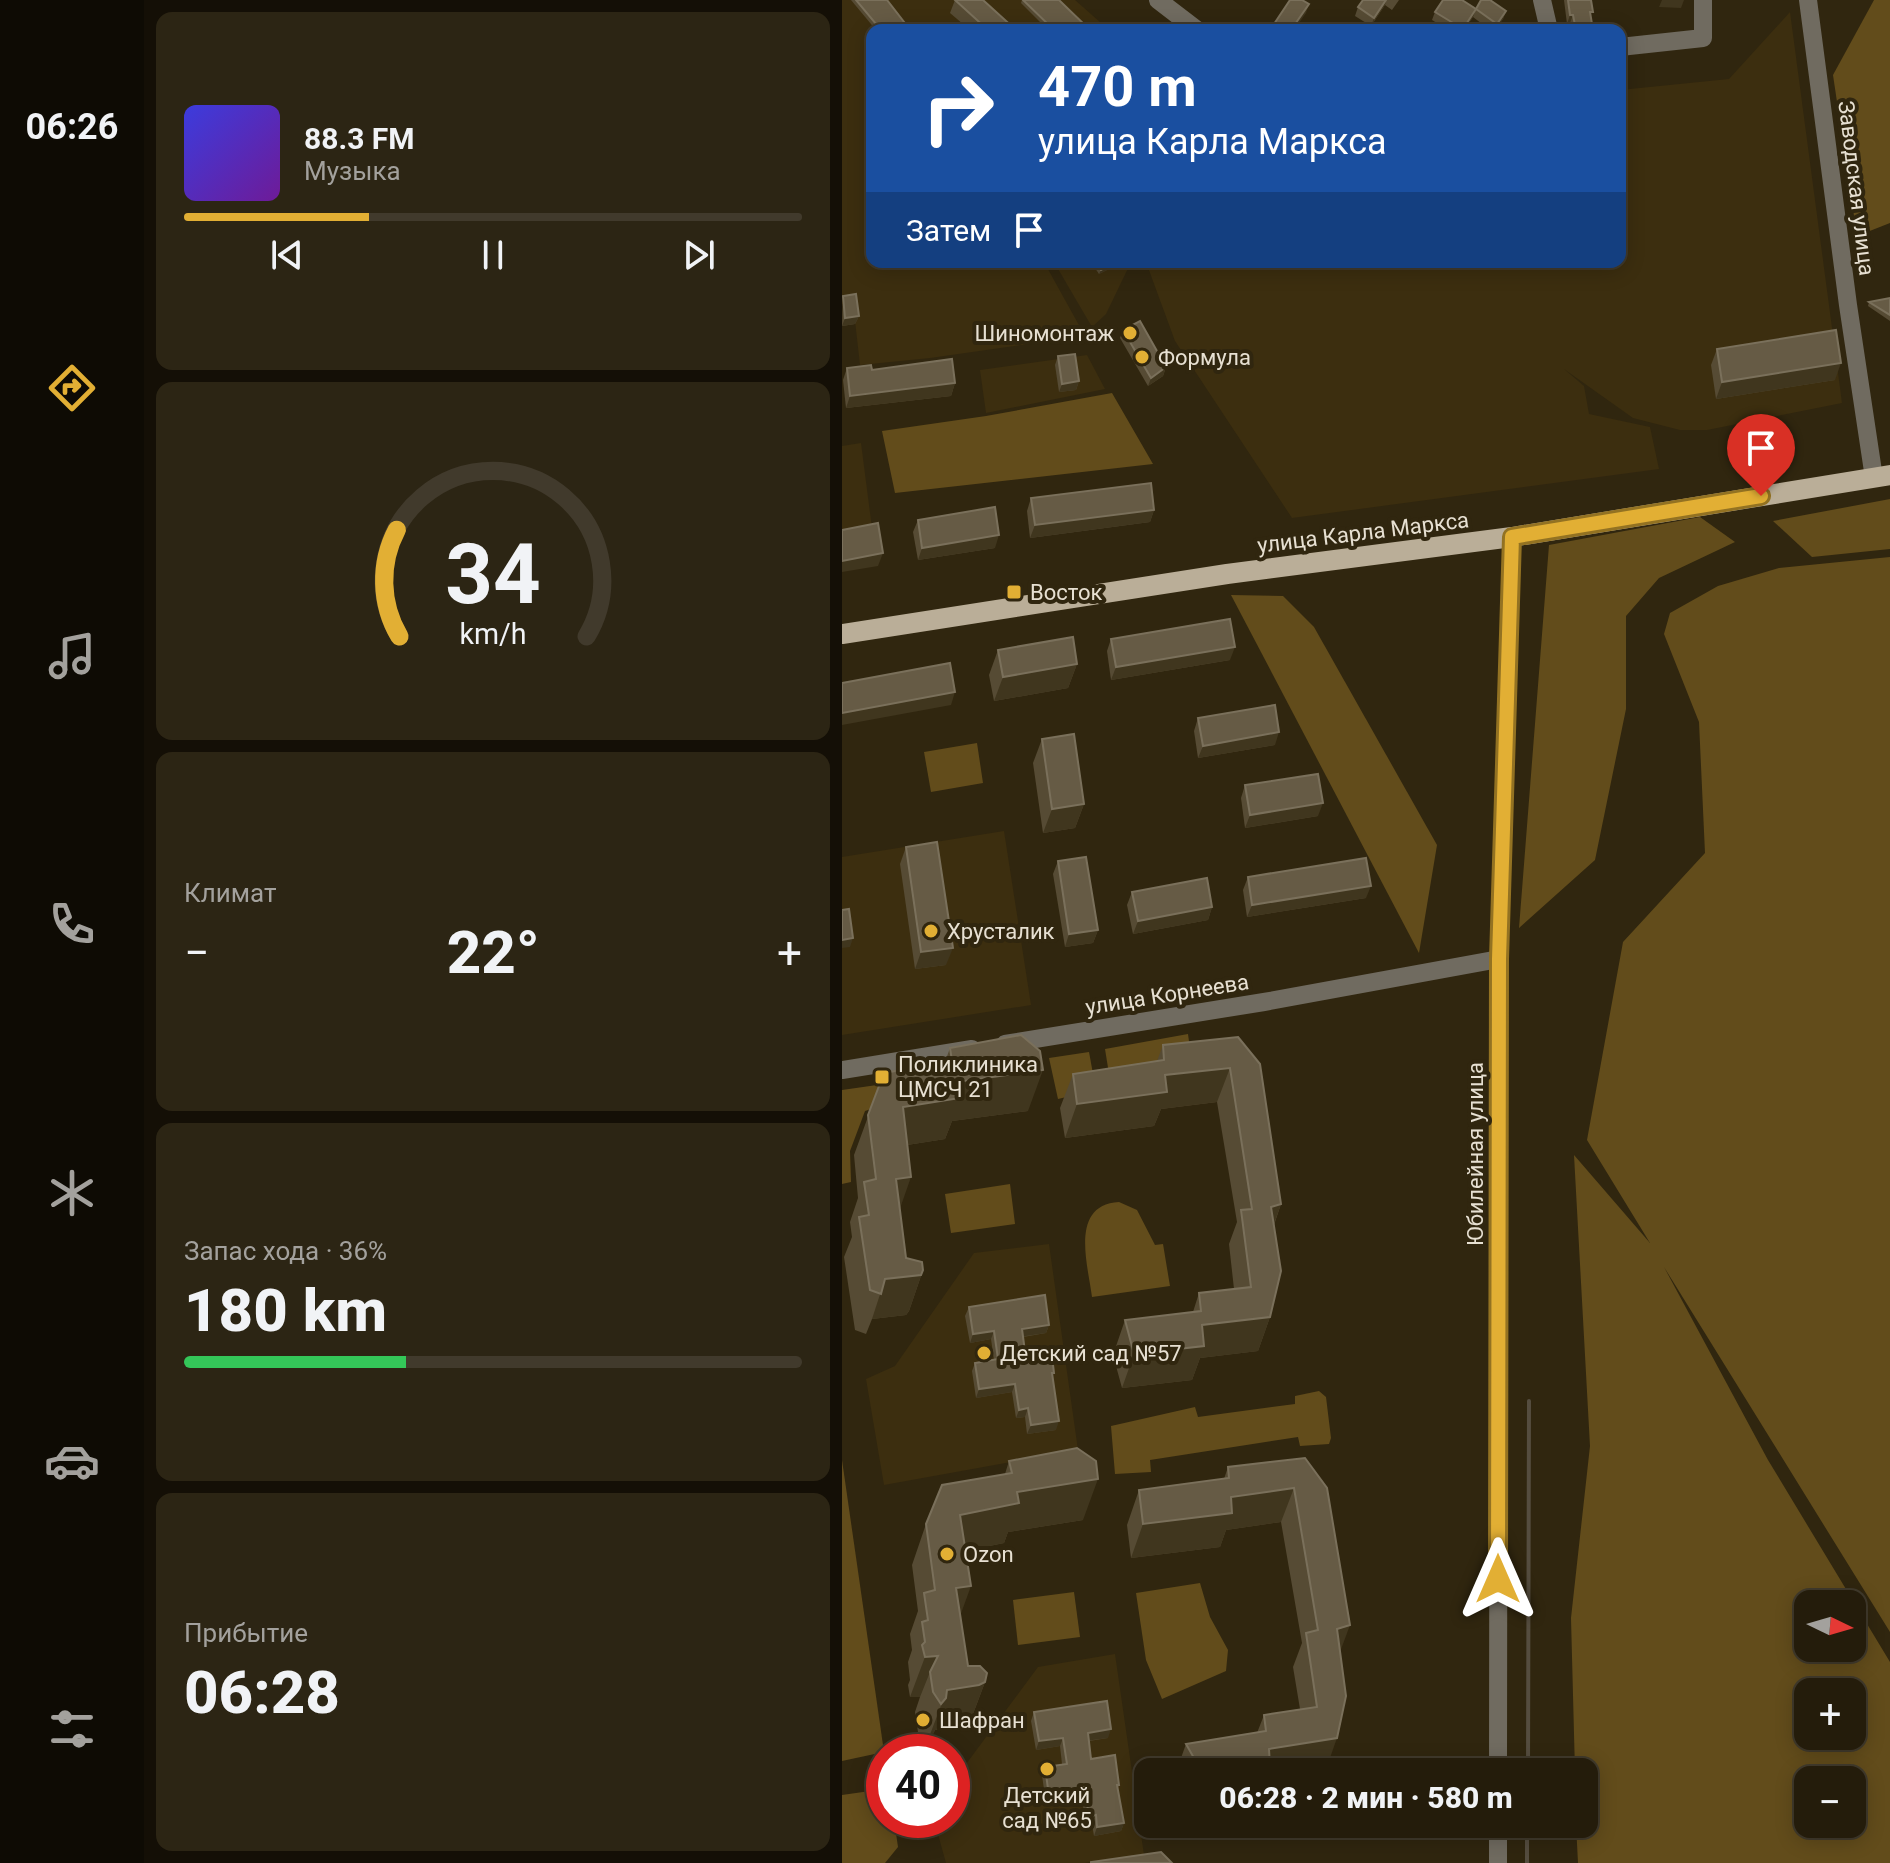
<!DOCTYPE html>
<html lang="ru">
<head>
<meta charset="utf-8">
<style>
  body { margin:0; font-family:Roboto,sans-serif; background:#2c2514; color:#f1f3f6; height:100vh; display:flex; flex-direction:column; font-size:30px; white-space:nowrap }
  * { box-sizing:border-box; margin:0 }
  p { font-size:26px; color:#a3a19d }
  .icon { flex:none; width:44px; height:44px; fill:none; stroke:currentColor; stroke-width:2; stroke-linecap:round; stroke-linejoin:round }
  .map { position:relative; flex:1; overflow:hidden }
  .details { display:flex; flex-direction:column; gap:12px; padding:12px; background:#140f06; width:698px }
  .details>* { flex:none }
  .hud { position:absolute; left:24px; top:24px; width:760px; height:244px; border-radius:16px; box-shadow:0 4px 20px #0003,0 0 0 2px #413a2c; background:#1a4fa0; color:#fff; overflow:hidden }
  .needle { width:52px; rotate:95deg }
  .buttons { position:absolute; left:952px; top:1590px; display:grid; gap:16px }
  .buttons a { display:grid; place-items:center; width:72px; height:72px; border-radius:16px; background:#241c0b; box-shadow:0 4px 20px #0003,0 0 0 2px #413a2c; font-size:40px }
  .speed { position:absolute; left:24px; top:1734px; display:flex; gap:16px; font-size:40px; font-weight:700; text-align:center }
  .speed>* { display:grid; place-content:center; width:104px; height:104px; border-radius:50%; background:#241c0b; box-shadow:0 4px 20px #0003,0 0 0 2px #413a2c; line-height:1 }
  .speed .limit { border:12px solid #d22; background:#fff; color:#111 }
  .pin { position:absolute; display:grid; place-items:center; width:68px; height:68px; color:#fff; margin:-82px -34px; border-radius:50% 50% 50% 0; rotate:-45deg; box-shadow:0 0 8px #0007 }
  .pin .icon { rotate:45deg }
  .me { position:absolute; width:88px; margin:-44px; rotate:0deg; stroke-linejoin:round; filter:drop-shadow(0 0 6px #0008) }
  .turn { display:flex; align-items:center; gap:28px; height:168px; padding:0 40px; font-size:36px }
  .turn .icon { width:104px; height:104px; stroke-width:2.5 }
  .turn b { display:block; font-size:56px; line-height:68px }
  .then { display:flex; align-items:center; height:76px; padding:0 40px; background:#0003; gap:16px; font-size:30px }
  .big { font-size:60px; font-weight:800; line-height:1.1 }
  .details .card { flex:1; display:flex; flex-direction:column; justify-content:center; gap:12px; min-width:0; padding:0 28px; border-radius:16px; background:#2c2514 }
  .details .dial { align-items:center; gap:0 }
  .dial svg { height:208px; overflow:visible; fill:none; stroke:#413a2c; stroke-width:7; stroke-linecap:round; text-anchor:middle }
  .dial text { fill:#f1f3f6; stroke:none }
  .song { display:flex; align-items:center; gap:24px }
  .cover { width:96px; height:96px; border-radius:12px; background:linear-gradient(135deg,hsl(240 70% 55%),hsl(280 70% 35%)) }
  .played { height:8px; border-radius:4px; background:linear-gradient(90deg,#e2af34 30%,#413a2c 30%) }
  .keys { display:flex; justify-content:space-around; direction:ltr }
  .heat { display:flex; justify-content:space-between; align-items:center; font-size:44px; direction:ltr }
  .charge { height:12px; border-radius:6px; background:linear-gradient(90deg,#34c759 36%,#413a2c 0) }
  .trip { position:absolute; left:292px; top:1758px; width:464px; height:80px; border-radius:16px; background:#241c0b; box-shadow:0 4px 20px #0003,0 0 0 2px #413a2c; font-weight:800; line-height:80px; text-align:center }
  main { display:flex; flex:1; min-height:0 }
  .dock { display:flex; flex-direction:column; width:144px; justify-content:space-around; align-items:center; background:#0e0b04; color:#a3a19d }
  .dock .icon { width:56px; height:56px }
  .dock .current { color:#e2af34 }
  .dock b { font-size:36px; color:#f1f3f6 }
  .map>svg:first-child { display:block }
</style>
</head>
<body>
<main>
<nav class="dock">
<b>06:26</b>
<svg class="icon current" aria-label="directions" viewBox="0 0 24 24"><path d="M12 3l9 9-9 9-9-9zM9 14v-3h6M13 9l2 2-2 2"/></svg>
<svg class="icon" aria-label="music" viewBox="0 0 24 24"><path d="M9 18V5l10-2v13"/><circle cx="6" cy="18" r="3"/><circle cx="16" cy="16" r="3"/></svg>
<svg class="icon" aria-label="phone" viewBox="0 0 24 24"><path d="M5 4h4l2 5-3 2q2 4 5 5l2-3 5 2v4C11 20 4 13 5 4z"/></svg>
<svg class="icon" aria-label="climate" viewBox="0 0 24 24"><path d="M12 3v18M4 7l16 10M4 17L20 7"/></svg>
<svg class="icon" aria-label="car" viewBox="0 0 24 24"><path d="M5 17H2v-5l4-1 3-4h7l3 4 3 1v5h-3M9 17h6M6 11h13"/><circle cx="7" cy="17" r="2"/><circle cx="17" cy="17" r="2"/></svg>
<svg class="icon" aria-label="filters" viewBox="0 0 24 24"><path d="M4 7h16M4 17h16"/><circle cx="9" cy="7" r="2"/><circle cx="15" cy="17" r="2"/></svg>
</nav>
<section class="details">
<div class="card">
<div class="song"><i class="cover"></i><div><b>88.3 FM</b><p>Музыка</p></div></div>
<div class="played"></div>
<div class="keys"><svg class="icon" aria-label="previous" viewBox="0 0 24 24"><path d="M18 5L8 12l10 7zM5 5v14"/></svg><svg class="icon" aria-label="pause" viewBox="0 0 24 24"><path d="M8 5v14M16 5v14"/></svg><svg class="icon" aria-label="next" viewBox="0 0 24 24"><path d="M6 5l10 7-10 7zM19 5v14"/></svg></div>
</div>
<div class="card dial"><svg viewBox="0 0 100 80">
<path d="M14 69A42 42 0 1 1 86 69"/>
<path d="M14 69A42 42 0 0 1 13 28" stroke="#e2af34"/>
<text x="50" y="56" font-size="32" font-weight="700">34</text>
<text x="50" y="72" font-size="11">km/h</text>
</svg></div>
<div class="card"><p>Климат</p>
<div class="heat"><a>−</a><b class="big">22°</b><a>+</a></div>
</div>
<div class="card"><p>Запас хода · 36%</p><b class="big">180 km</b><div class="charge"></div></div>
<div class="card"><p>Прибытие</p><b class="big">06:28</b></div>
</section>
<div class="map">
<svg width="1048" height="1863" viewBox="0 0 1048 1863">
  <rect width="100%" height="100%" fill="#30260f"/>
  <!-- built -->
  <g fill="#3c2e0f">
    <polygon points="0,0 233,0 267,30 30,30 30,262 202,262 243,336 88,358 18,365 11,303 0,304"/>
    <polygon points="948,12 1000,403 865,430 838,430 791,418 722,369 742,386 747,414 808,427 817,469 450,518 333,341 304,262 778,262 778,90 887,79"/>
    <polygon points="212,262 289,262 264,314 250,327"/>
    <polygon points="245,355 263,389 144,413 138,370"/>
    <polygon points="19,443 31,536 0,542 0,446"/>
    <polygon points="162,831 189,1005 0,1035 0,857"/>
    <polygon points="207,1244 236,1450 42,1485 24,1379 53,1366 132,1253"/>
    <polygon points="273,1654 302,1855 243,1863 104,1863 92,1820 110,1820 110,1783 196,1667"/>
  </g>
  <!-- green -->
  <g fill="#624c1b" fill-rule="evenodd">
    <polygon points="1032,0 1048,0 1048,223 1015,236 991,75"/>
    <polygon points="270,393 311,464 53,493 40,431 144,416"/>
    <polygon points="1048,499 1048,549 970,557 931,521"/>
    <polygon points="858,517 893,542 817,578 784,616 784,709 753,860 677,928 707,545"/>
    <path d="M1048 557V1632L822 1267 926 1460 1048 1662V1863H736L734 1824H742V1772H733L729 1618 748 1446 732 1155 808 1243 745 1140 781 942 863 853 857 722 822 634 828 613 876 586 937 568ZM966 1604H1010V1648H966ZM966 1692H1010V1736H966ZM966 1780H1010V1824H966Z"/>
    <polygon points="389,595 441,596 472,627 595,845 577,953"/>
    <polygon points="135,743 141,783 89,792 82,752"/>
    <polygon points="346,1034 350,1064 268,1080 263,1049"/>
    <polygon points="247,1052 254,1090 216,1099 207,1058"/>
    <polygon points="49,1083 50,1102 23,1111 8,1151 9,1182 0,1184 0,1090"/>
    <polygon points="168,1184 173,1224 109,1233 103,1194"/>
    <path d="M277 1202 295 1210 313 1245 321 1244 328 1286 250 1297C246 1265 227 1205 277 1202Z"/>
    <polygon points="477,1391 484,1397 489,1438 487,1444 458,1446 456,1437 308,1460 309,1472 273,1474 269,1426 353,1407 356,1417 453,1404 453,1396"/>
    <polygon points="0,1460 42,1752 0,1761"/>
    <polygon points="358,1583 368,1617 386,1650 384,1671 320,1699 304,1660 294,1593"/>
    <polygon points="232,1592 238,1637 176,1645 171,1600"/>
    <polygon points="42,1789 42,1820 52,1820 56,1847 43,1863 0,1863 0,1795"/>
  </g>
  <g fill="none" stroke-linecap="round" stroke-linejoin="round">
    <!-- stream -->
    <g stroke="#554d3f" stroke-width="4">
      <polyline points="686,1772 687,1401"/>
      <polyline points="685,1863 685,1824"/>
    </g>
    <!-- minor -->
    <g stroke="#706b60" stroke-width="18">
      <polyline points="316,0 355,30"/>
      <polyline points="700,0 707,30"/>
      <polyline points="966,0 1006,305 1032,478"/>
      <polyline points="778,47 861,38 861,0"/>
      <polyline points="163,1044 422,1002 657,959"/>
      <polyline points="0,1070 130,1049"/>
      <polyline points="656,1772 657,959 670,537"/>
      <polyline points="656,1863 656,1824"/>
    </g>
    <!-- major -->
    <polyline stroke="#baae98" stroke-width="20" points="0,634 385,574 670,537 1048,475"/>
  </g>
  <!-- wall -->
  <g fill="#564b34">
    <polygon points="9,0 45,0 61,27 57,30 34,30"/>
    <polygon points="113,0 174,30 128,30 108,13"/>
    <polygon points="180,0 217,0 248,30 206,30 179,3"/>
    <polygon points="521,0 557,0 550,10 543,5 529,26 513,16 516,7"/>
    <polygon points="722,0 749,0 749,18 751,30 729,30 728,23 725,24"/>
    <polygon points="634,9 664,11 661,19 653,30 648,30 631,17 622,30 606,30 590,20 593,12"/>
    <polygon points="249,262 272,262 272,263 271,267 257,274"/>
    <polygon points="1,296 17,316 13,324 0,326"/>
    <polygon points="1048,298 1048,321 1026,306 1027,302"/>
    <polygon points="281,330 324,367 321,376 306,386 278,338"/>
    <polygon points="875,349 993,380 874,399 869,365"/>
    <polygon points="216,356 237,381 234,390 217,392 213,365"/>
    <polygon points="5,368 113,383 109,396 4,408 1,380"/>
    <polygon points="189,498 312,510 308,522 188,538 185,511"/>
    <polygon points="76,520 153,548 76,560 71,532"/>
    <polygon points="269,639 388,660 269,680 265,651"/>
    <polygon points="156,650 235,664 226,688 152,701 147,675"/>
    <polygon points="356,718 433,745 356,758 352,731"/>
    <polygon points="200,739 242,804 233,828 201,833 191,763"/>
    <polygon points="403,785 476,816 403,828 399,798"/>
    <polygon points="64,847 104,965 73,969 58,864"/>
    <polygon points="216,861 256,930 251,943 223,947 211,874"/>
    <polygon points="406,877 524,898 405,917 401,890"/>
    <polygon points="290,892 370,907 366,920 291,934 285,905"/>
    <polygon points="396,1037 439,1204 432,1225 428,1317 416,1351 358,1358 350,1380 280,1388 271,1355 283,1320 351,1312 357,1293 392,1289 387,1244 395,1222 375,1102 319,1109 312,1126 223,1138 218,1108 231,1074 315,1061 321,1045"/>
    <polygon points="108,1048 186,1111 110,1121 103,1139 65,1145 58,1209 64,1258 81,1270 67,1311 64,1315 30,1319 24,1334 13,1330 2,1257 10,1237 8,1222 16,1198 12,1155 42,1073 103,1062"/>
    <polygon points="127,1307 207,1325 204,1333 181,1337 183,1352 211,1378 214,1430 185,1434 183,1417 174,1418 170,1392 134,1398 130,1371 133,1363 152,1360 149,1339 128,1343 123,1316"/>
    <polygon points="463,1458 498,1652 483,1772 334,1772 344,1744 415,1733 422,1715 458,1709 451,1667 460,1643 439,1522 384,1530 378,1547 289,1558 285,1525 297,1490 382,1479 386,1467"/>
    <polygon points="167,1461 241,1520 166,1532 162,1543 123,1551 118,1616 126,1666 143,1682 128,1722 122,1726 93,1730 89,1738 84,1745 76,1732 73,1712 78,1697 68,1697 66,1685 68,1680 66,1662 70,1650 68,1634 76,1611 70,1565 84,1524 163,1474"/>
    <polygon points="192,1712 266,1738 247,1741 249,1759 277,1785 276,1788 282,1823 279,1831 252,1836 250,1824 244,1825 240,1800 204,1804 200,1775 203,1767 220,1764 218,1746 194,1750 189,1721"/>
  </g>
  <!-- shaded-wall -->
  <g fill="#40361e">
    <polygon points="544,0 543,5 529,26 532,18"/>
    <polygon points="820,0 842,0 839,8 817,7"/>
    <polygon points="467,4 464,13 452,30 449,30"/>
    <polygon points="634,9 631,17 622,30 620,30"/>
    <polygon points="664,11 661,19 653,30 655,24"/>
    <polygon points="728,15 731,15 728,23 725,24"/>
    <polygon points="272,263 271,267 257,274 259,270"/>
    <polygon points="17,316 13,324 0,326 3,318"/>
    <polygon points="999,363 993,380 874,399 880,382"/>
    <polygon points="324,367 321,376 306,386 309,378"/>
    <polygon points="237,381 234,390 217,392 220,384"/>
    <polygon points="113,383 109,396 4,408 8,396"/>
    <polygon points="312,510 308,522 188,538 193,525"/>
    <polygon points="157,535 153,548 76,560 80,548"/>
    <polygon points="41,553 36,566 0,572 0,561"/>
    <polygon points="393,647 388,660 269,680 274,667"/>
    <polygon points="235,664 226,688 152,701 161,677"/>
    <polygon points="113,692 109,705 0,725 0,713"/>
    <polygon points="437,732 433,745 356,758 361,746"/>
    <polygon points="481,803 476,816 403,828 408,815"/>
    <polygon points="242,804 233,828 201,833 210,809"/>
    <polygon points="529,886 524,898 405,917 410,905"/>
    <polygon points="370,907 366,920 291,934 296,921"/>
    <polygon points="256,930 251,943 223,947 227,934"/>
    <polygon points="11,938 8,947 0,948 0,940"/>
    <polygon points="111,948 104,965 73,969 79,952"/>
    <polygon points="388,1068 375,1102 319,1109 312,1126 223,1138 235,1104 323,1075"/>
    <polygon points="201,1070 186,1111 110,1121 103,1139 46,1148 61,1107 114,1082"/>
    <polygon points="69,1177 55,1217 54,1179"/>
    <polygon points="439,1204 427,1238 429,1207"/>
    <polygon points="81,1270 67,1311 64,1315 30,1319 43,1279"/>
    <polygon points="428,1317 416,1351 358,1358 350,1380 280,1388 292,1354 360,1325"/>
    <polygon points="207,1325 204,1333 177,1337 180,1329"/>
    <polygon points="152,1331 149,1339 128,1343 131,1334"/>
    <polygon points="173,1384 170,1392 134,1398 137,1389"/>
    <polygon points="186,1408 183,1417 174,1418 177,1410"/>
    <polygon points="217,1421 214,1430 185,1434 189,1425"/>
    <polygon points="256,1479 241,1520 166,1532 162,1543 103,1555 118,1515 175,1492"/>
    <polygon points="452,1488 439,1522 384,1530 378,1547 289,1558 301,1524 389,1497"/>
    <polygon points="129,1586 114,1627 114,1588"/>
    <polygon points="508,1625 495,1660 495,1629"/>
    <polygon points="96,1656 88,1672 78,1697 68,1697 83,1657"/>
    <polygon points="143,1682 128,1722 122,1726 93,1730 89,1738 84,1745 105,1690"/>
    <polygon points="269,1729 266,1738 243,1741 246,1733"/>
    <polygon points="221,1738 218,1746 194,1750 197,1741"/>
    <polygon points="495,1738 483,1772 394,1772 427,1749"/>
    <polygon points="243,1791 240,1800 204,1804 207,1796"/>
    <polygon points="254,1815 250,1824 244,1825 247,1816"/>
    <polygon points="282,1823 279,1831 252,1836 255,1827"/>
    <polygon points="527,1824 541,1824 540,1827 525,1829"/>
  </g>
  <!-- building -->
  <g fill="#665b45" stroke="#7a705b" stroke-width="2">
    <polygon points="14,0 45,0 62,22 54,30 39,30"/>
    <polygon points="113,0 141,0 174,30 146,30"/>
    <polygon points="181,0 217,0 248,30 212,30"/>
    <polygon points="448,0 460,0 467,4 449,30 428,30"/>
    <polygon points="521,0 544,0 532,18 516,7"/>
    <polygon points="601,0 620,0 634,9 621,29 593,12"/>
    <polygon points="639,0 648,0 664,11 655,24 634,9"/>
    <polygon points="726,0 749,0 751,12 748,12 751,30 734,30 731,15 728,15"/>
    <polygon points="254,262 272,262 272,263 259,270"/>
    <polygon points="14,294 17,316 3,318 1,296"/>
    <polygon points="1048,298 1048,315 1027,302"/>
    <polygon points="298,321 324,367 309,378 281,330"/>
    <polygon points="994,330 999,363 880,382 875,349"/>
    <polygon points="233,354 237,381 220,384 216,356"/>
    <polygon points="110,359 113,383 8,396 5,368 29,365 30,370"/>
    <polygon points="309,483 312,510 193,525 189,498"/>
    <polygon points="153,507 157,535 80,548 76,520"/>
    <polygon points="36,523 41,553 0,561 0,530"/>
    <polygon points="388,619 393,647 274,667 269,639"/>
    <polygon points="231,637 235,664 161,677 156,650"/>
    <polygon points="108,663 113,692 0,713 0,683"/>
    <polygon points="433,705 437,732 361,746 356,718"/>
    <polygon points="232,734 242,804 210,809 200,739"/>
    <polygon points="476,774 481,803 408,815 403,785"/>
    <polygon points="95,842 111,948 79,952 64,847"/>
    <polygon points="244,857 256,930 227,934 216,861"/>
    <polygon points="524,858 529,886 410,905 406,877"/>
    <polygon points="365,878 370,907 296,921 290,892"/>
    <polygon points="7,909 11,938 0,940 0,910"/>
    <polygon points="179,1035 198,1051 201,1070 114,1082 118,1098 61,1107 69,1177 54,1179 64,1258 80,1262 81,1270 79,1275 43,1279 39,1294 28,1290 17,1217 27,1215 22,1182 34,1179 26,1115 42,1073 110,1061 108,1048"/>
    <polygon points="396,1037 418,1064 439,1204 429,1207 439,1271 428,1317 360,1325 362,1346 292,1354 283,1320 359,1311 357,1293 409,1287 399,1210 410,1209 388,1068 323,1075 325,1092 235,1104 231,1074 322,1060 321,1045"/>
    <polygon points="203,1295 207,1325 180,1329 183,1352 209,1348 212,1373 210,1373 217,1421 189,1425 186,1408 177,1410 173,1384 137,1389 133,1363 156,1359 152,1331 131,1334 127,1307"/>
    <polygon points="235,1448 254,1461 256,1479 175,1492 177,1503 118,1515 129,1586 114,1588 126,1666 138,1666 145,1673 143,1682 137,1685 105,1690 104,1698 99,1704 91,1692 88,1672 96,1656 83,1657 80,1645 83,1642 80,1622 86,1620 82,1593 93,1590 84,1524 100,1485 170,1473 167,1461"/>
    <polygon points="463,1458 485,1488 508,1625 495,1629 504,1696 495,1738 427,1749 428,1766 394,1772 360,1772 344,1744 424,1731 422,1715 475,1707 464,1633 476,1630 452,1488 389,1497 390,1513 301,1524 297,1490 387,1478 386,1467"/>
    <polygon points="265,1701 269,1729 246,1733 249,1759 273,1755 277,1785 275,1785 282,1823 255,1827 254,1815 247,1816 243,1791 207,1796 203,1767 225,1764 221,1738 197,1741 192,1712"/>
    <polygon points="319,1852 330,1863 249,1863 249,1862"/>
  </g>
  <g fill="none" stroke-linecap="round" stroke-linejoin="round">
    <!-- route casing -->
    <g stroke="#937222" stroke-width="20">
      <polyline id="route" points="656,1579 657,959 670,537 919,496"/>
    </g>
    <!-- route -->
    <use href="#route" stroke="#e2af34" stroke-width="14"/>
  </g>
  <!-- markers -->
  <g fill="#e2af34" stroke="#30260f" stroke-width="3">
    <circle cx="288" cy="333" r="8"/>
    <circle cx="300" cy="357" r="8"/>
    <rect x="164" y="584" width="16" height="16" rx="4"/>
    <circle cx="89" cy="931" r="8"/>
    <rect x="32" y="1069" width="16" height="16" rx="4"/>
    <circle cx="142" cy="1353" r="8"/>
    <circle cx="105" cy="1554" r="8"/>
    <circle cx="81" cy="1720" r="8"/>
    <circle cx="205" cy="1769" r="8"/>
  </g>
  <g text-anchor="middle" stroke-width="8" stroke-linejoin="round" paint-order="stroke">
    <!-- street labels -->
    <g font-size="22" fill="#e7e0d2" stroke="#30260f">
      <text transform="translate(1015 188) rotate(83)" y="8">Заводская улица</text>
      <text transform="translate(521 532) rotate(-7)" y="8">улица Карла Маркса</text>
      <text transform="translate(325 994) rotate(-9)" y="8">улица Корнеева</text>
      <text transform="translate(633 1154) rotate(-90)" y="8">Юбилейная улица</text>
    </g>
    <!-- poi labels -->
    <g font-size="22" fill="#e7e0d2" stroke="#30260f" text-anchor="start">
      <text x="272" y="341" text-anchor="end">Шиномонтаж</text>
      <text x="316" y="365">Формула</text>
      <text x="188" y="600">Восток</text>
      <text x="105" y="939">Хрусталик</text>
      <text x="56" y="1072">Поликлиника<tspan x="56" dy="25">ЦМСЧ 21</tspan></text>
      <text x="158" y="1361">Детский сад №57</text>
      <text x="121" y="1562">Ozon</text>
      <text x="97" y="1728">Шафран</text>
      <text x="205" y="1803" text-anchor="middle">Детский<tspan x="205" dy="25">сад №65</tspan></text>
    </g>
  </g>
</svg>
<div class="buttons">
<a><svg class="needle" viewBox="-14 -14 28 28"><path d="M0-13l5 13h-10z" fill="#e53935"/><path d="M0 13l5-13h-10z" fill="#a3a19d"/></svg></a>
<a>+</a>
<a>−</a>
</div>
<div class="speed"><div class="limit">40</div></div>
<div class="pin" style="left:919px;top:496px;background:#d93025"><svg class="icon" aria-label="arrive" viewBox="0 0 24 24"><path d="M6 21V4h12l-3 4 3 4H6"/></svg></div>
<svg class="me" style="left:656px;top:1579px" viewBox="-20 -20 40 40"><path d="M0-17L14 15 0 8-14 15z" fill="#e2af34" stroke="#fff" stroke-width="4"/></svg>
<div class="trip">06:28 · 2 мин · 580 m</div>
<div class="hud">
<div class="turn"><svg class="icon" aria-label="right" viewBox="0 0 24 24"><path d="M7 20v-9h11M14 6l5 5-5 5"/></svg><div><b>470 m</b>улица Карла Маркса</div></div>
<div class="then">Затем<svg class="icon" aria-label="arrive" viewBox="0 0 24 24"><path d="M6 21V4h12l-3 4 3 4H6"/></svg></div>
</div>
</div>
</main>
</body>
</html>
